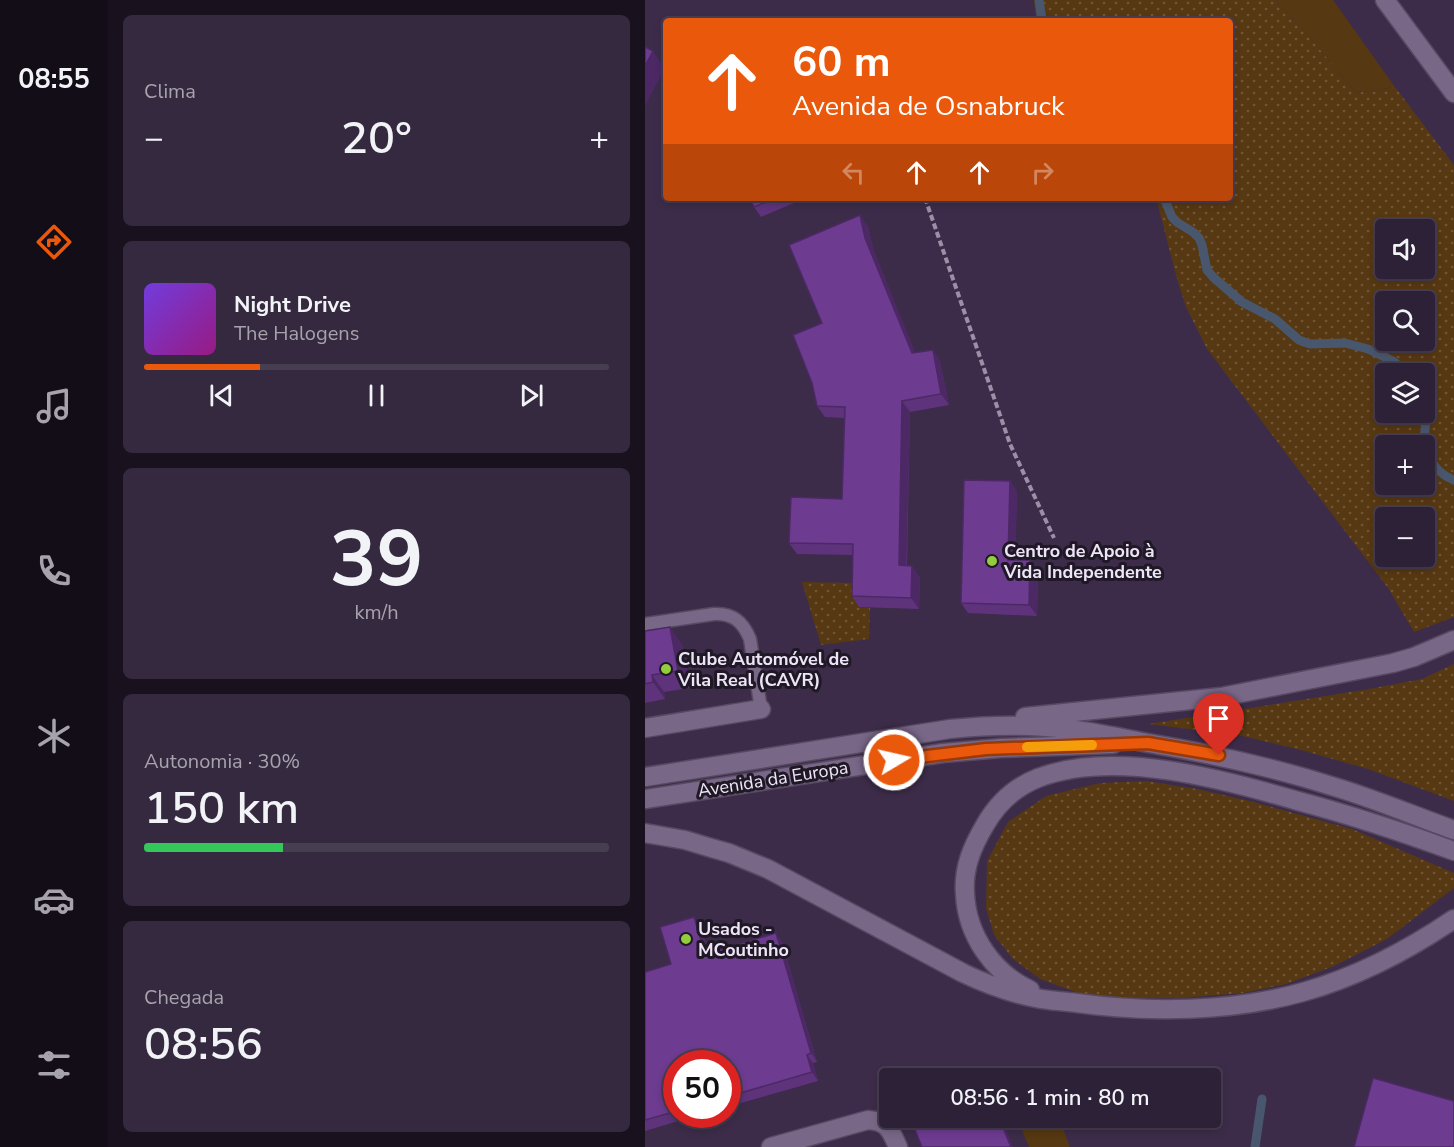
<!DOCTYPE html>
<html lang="pt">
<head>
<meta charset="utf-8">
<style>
  body { margin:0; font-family:"Nunito Sans",sans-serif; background:#35293f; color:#f1f3f6; height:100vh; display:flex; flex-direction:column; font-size:22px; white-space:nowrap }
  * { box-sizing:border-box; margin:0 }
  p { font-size:20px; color:#a7a3ad }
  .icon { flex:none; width:33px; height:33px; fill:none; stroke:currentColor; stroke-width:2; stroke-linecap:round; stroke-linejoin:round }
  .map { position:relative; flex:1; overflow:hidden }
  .side { display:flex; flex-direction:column; gap:15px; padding:15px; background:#19121e; width:537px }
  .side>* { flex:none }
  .banner { position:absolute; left:18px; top:18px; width:570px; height:183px; border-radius:6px; box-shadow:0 3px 9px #0003,0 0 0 2px #483e52; background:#ea580c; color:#fff; overflow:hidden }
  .fabs { position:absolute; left:730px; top:219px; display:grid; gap:12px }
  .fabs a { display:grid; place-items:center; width:60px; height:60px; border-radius:6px; background:#2d2137; box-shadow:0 3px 9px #0003,0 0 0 2px #483e52; font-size:30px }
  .speed { position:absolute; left:18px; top:1050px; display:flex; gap:12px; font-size:30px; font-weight:700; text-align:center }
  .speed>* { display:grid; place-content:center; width:78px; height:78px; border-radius:50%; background:#2d2137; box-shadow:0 3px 9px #0003,0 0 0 2px #483e52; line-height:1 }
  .speed .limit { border:9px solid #d22; background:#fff; color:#111 }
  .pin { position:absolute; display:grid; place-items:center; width:51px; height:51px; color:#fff; margin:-62px -26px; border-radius:50% 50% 50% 0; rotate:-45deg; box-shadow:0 0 6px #0007 }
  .pin .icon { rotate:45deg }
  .me { position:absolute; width:66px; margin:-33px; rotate:81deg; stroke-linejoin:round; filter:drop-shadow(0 0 4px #0008) }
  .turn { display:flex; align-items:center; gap:21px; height:126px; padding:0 30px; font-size:27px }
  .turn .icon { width:78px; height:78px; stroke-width:2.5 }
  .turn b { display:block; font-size:42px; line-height:51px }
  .lanes { display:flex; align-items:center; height:57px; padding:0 30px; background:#0003; justify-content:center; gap:30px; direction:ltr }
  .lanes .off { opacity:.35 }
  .big { font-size:45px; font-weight:600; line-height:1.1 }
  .side .tile { flex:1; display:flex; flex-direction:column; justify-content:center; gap:9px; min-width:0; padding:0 21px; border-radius:9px; background:#35293f }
  .side .dial { align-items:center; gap:0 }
  .dial b { font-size:78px; line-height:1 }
  .song { display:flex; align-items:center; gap:18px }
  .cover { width:72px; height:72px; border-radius:9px; background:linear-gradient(135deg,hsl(260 70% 55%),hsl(310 70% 35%)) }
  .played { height:6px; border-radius:3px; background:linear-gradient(90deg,#ea580c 25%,#483e52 25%) }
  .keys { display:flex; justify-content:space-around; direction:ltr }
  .heat { display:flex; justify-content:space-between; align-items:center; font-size:33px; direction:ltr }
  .charge { height:9px; border-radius:4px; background:linear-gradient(90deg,#34c759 30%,#483e52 0) }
  .trip { position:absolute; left:234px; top:1068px; width:342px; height:60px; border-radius:6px; background:#2d2137; box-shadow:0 3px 9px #0003,0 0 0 2px #483e52; font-weight:600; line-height:60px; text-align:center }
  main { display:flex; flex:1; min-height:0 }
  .dock { display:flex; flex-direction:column; width:108px; justify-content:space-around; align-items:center; background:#120d16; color:#a7a3ad }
  .dock .icon { width:42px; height:42px }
  .dock .current { color:#ea580c }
  .dock b { font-size:27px; color:#f1f3f6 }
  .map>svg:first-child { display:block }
</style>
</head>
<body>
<main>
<nav class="dock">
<b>08:55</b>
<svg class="icon current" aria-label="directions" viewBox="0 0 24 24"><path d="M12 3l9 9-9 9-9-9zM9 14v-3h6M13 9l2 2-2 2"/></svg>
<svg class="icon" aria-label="music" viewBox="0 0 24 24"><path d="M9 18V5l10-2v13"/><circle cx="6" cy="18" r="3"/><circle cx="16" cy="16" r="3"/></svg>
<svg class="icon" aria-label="phone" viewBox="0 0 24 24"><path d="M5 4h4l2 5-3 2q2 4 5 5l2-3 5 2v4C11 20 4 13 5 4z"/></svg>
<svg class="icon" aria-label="climate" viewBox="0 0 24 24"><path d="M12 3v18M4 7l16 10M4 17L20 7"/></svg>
<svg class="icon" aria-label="car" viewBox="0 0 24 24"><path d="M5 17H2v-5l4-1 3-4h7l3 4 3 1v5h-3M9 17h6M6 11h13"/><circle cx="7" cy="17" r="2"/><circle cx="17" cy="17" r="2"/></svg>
<svg class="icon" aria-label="filters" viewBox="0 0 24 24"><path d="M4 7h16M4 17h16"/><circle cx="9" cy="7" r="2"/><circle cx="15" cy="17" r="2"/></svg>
</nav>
<section class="side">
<div class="tile"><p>Clima</p>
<div class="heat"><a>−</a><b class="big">20°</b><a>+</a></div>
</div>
<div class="tile">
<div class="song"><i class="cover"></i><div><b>Night Drive</b><p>The Halogens</p></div></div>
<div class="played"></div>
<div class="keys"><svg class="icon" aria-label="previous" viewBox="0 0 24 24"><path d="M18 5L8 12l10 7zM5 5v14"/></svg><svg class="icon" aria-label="pause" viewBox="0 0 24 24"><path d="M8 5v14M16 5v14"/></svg><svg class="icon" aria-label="next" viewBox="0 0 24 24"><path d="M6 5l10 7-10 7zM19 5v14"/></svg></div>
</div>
<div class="tile dial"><b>39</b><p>km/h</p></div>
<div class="tile"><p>Autonomia · 30%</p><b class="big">150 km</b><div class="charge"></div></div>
<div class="tile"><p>Chegada</p><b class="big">08:56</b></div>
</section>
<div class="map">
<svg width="809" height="1147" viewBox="0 0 809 1147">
  <defs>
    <pattern id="grass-dots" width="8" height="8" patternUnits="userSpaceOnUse" patternTransform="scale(1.5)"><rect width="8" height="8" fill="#563812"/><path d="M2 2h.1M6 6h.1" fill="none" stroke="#6f5535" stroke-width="1.8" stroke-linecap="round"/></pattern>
  </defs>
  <rect width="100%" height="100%" fill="#3c2c49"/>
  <!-- grass -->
  <g fill="url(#grass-dots)" fill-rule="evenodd">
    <path d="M389 0H631L668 41 711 93 750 87 809 165V617L769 632 743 588 562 349 541 307 532 279 511 198H585V21H391ZM741 230H780V268H741ZM741 302H780V340H741ZM741 374H780V412H741ZM741 446H780V484H741ZM741 518H780V556H741Z"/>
    <polygon points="157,582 215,583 214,607 225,608 224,639 176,645"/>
    <polygon points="809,664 809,801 723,769 656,750 593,735 503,724 718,690 777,679"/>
    <polygon points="501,781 552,789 609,802 707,829 809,873 809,888 742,939 689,966 641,984 598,993 536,998 478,998 436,994 395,979 368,959 349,935 341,908 342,861 363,822 401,796 455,783"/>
  </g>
  <!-- garden -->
  <g fill="#563812">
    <polygon points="631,0 688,0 750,87 711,93 668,41"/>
    <polygon points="319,1067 397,1077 397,1078 357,1078 355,1075 345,1078 289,1078"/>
    <polygon points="372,1118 414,1118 425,1147 384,1147"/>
  </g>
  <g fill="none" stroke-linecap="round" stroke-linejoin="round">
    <!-- stream -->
    <g stroke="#49576e" stroke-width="9">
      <polyline points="394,0 397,21"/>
      <polyline points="519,198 527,217 533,223 548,232 554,238 557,245 562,270 569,278 597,302 630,319 654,340 665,344 700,343 723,349 748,361 763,374"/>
      <path d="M780 446C778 432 783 418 780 404"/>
      <path d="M780 447C786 463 793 474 809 480"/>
      <polyline points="610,1147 617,1099"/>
    </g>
    <!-- lane casing -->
    <g stroke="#574962" stroke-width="15">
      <path id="lane" d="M0 624 69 614C88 613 98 622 105 639L116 709"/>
    </g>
    <!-- street casing -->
    <g stroke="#574962" stroke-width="21">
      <g id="street">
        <polyline points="0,728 116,709"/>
        <path d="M126 1147 223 1120C243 1121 246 1131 253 1147"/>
      </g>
    </g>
    <!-- secondary casing -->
    <g stroke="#574962" stroke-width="21">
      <g id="secondary">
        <polyline points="740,0 809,93"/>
        <polyline points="380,717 576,697 748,663 769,657 809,640"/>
        <path d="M0 777 305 729C344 725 383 724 423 729 450 732 476 738 503 743 568 754 631 768 693 788 732 800 770 816 809 830"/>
        <polyline points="0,799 298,753 356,748 468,744"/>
        <path d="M0 833 40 840 63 847 84 853 123 869 318 973C341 984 365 993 391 998 404 1001 418 1001 432 1003 504 1013 587 1012 658 992 712 977 762 951 809 919"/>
        <path d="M385 990C348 973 322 935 320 894 318 868 327 847 340 825 352 804 370 787 393 778 469 749 578 779 653 801 706 815 757 832 809 851"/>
      </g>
    </g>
    <!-- path -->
    <polyline stroke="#9c8fa7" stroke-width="4" stroke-dasharray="6 3" stroke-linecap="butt" points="280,198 365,444 409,538"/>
    <!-- lane -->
    <use href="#lane" stroke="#796788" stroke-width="12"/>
    <!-- street -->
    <use href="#street" stroke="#796788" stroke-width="18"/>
    <!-- secondary -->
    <use href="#secondary" stroke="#796788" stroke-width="18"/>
  </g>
  <!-- wall -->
  <g fill="#5e337c">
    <polygon points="105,198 161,198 116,217 109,207"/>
    <polygon points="223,226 228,249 270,353 295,361 304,405 265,412 262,566 275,577 274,609 214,607 207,596 208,555 152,554 144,543 197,499 199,418 180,417 172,406 177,323"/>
    <polygon points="365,481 372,492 370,560 385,560 393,571 392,616 323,613 316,603"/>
    <polygon points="0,631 37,644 45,688 19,692 20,699 0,703"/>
    <polygon points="49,917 55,926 64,953 137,942 172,1062 168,1063 173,1081 82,1107 82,1064 32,1064 32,1114 57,1114 0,1131 0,972 26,964"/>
  </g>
  <!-- shaded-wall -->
  <g fill="#4c2965">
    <polygon points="8,51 20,68 0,106 0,66"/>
    <polygon points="215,215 223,226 228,249 275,364 267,353 220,238"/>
    <polygon points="288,350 295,361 304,405 296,394"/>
    <polygon points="257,401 265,412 261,577 254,565"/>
    <polygon points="365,481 372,492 370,570 363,560"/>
    <polygon points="385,560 393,571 392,616 384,605"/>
    <polygon points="267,566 275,577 274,609 266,598"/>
    <polygon points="25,627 37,644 45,688 33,671"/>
    <polygon points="7,675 19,692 20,699 8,682"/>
    <polygon points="49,917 55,926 67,963 60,954"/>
    <polygon points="131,933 137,942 172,1062 166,1053"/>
    <polygon points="162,1055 168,1063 173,1081 167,1072"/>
    <polygon points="354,1118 356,1118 368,1147 366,1147"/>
  </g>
  <!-- building -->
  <g fill="#6d3b90" stroke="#4c2965" stroke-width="1.5">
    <polygon points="0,47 8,51 0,66"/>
    <polygon points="105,198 130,198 109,207"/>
    <polygon points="215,215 220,238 267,353 288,350 296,394 257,401 254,565 267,566 266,598 207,596 208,544 144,543 146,497 197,499 200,407 172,406 167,383 148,335 177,323 144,245"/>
    <polygon points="319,480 365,481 363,560 385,560 384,605 316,603"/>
    <polygon points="25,627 33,671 7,675 8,682 0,684 0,631"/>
    <polygon points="49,917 60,954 131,933 166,1053 162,1055 167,1072 82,1097 82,1064 32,1064 32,1111 0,1120 0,972 26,964 15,927"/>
    <polygon points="336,1074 338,1078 324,1078"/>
    <polygon points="728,1078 809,1101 809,1147 709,1147"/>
    <polygon points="271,1118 354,1118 366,1147 277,1147 266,1120"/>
  </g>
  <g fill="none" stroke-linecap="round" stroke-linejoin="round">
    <!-- route casing -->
    <g stroke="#983908" stroke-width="15">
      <polyline id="route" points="249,760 341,749 503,743 574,755"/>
    </g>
    <!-- route -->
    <use href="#route" stroke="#ea580c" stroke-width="10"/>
    <!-- slow -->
    <polyline stroke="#f59e0b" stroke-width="10" points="382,747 447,745"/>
  </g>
  <!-- markers -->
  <g fill="#93cc3d" stroke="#1f1825" stroke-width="2">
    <circle cx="347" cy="561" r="6"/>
    <circle cx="21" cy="669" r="6"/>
    <circle cx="41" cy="939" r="6"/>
  </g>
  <g text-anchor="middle" stroke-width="6" stroke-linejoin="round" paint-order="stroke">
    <!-- poi labels -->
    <g font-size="18" font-weight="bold" fill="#eee4f7" stroke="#1f1825" text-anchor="start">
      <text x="359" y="557">Centro de Apoio à<tspan x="359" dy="21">Vida Independente</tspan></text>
      <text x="33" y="665">Clube Automóvel de<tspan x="33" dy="21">Vila Real (CAVR)</tspan></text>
      <text x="53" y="935">Usados -<tspan x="53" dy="21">MCoutinho</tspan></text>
    </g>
    <!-- street labels -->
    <g font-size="18" fill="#eee4f7" stroke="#1f1825">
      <text transform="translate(128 779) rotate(-9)" y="6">Avenida da Europa</text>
    </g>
  </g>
</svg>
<div class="fabs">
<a><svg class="icon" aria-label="sound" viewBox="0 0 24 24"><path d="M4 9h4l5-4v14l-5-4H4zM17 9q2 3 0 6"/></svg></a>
<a><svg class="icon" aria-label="search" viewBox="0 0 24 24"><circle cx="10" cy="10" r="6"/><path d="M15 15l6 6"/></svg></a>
<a><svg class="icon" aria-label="layers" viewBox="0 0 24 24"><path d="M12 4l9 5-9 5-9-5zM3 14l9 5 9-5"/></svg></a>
<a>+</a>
<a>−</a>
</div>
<div class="speed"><div class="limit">50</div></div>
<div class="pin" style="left:574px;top:755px;background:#d93025"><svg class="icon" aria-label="arrive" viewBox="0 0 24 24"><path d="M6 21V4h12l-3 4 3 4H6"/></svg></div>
<svg class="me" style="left:249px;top:760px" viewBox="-20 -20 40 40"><circle r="17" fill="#ea580c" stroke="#fff" stroke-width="3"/><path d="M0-11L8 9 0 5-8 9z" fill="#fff"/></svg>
<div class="trip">08:56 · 1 min · 80 m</div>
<div class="banner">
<div class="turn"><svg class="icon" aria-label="ahead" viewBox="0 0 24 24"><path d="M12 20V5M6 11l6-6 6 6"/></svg><div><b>60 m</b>Avenida de Osnabruck</div></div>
<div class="lanes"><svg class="icon off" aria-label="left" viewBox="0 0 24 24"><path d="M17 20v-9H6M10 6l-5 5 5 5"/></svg><svg class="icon" aria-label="ahead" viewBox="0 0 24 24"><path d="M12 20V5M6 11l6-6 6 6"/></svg><svg class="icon" aria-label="ahead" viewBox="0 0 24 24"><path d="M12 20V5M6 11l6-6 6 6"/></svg><svg class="icon off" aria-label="right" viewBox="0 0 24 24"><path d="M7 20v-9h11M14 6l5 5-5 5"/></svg></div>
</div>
</div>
</main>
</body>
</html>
